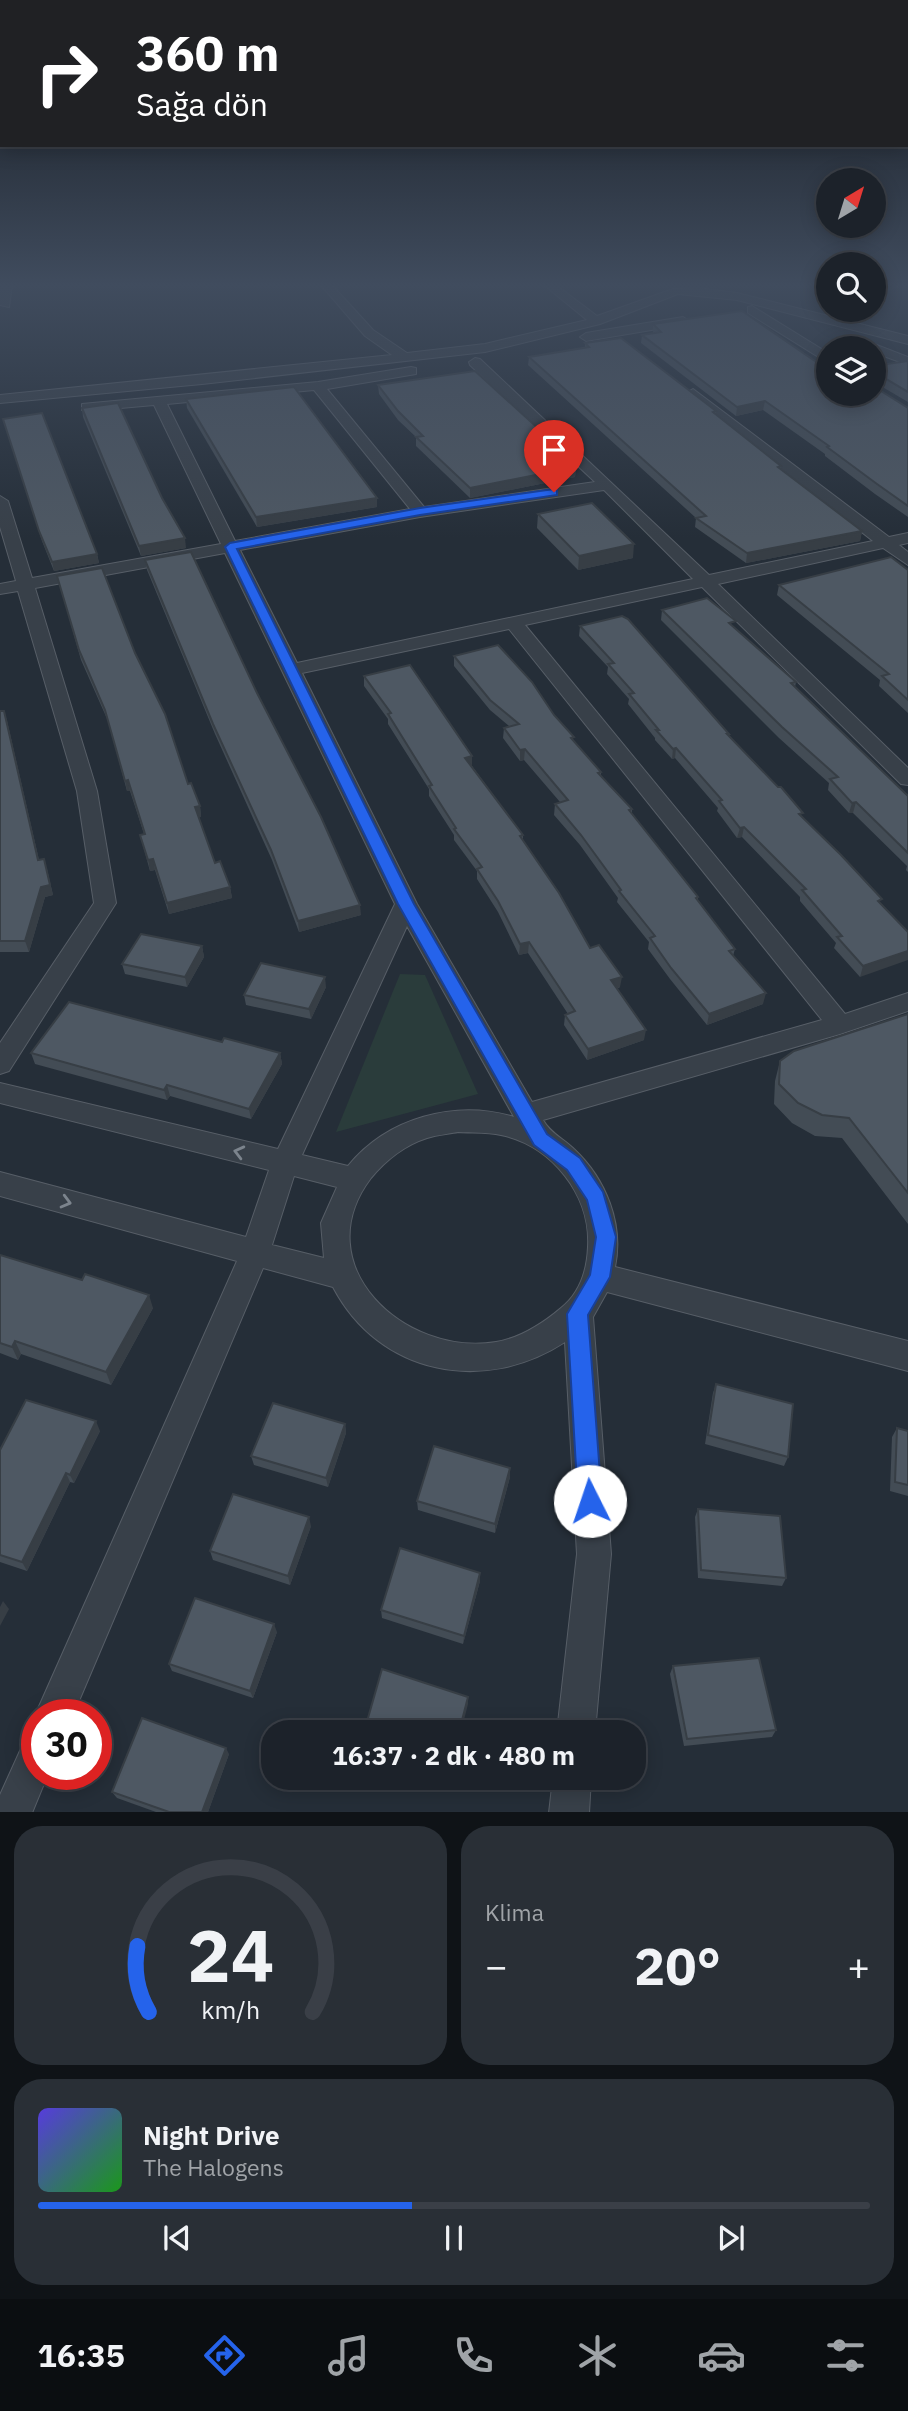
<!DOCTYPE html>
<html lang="tr">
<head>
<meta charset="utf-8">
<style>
  body { margin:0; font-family:"IBM Plex Sans",sans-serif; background:#292f36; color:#f1f3f6; height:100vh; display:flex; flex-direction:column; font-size:26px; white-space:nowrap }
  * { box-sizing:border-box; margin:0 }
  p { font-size:23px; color:#a0a4a8 }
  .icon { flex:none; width:38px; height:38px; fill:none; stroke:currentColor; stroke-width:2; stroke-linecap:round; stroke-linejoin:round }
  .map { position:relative; height:1812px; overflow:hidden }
  .side { display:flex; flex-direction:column; gap:14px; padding:14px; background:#0f1317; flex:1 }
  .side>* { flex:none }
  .guide { position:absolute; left:0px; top:0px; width:908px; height:147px; box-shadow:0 4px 18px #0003,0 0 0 2px #3a3f47; background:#202124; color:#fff; overflow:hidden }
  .needle { width:46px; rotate:38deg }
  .buttons { position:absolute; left:816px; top:168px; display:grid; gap:14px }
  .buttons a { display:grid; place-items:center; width:70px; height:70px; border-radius:50%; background:#1c222a; box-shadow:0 4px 18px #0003,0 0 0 2px #3a3f47; font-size:35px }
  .speed { position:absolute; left:21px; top:1699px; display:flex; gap:14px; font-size:35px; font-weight:700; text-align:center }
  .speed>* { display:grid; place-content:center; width:91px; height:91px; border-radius:50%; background:#1c222a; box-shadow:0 4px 18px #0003,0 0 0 2px #3a3f47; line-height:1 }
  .speed .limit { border:10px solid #d22; background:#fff; color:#111 }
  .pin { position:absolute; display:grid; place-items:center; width:60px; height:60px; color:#fff; margin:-72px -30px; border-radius:50% 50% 50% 0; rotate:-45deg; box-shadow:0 0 7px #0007 }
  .pin .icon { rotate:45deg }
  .me { position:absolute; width:77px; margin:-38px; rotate:356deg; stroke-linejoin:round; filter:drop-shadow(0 0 5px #0008) }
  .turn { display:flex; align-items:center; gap:24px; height:147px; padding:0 21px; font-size:32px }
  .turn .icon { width:91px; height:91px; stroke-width:2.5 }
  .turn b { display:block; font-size:49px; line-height:60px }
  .big { font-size:52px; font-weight:800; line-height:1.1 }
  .side .tile { flex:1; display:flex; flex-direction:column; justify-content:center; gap:10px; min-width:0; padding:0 24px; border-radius:28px; background:#292f36 }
  .side .dial { align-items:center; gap:0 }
  .dial svg { height:182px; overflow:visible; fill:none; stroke:#3a3f47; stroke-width:7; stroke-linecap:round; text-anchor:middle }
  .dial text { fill:#f1f3f6; stroke:none }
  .song { display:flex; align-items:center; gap:21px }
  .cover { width:84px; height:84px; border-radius:10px; background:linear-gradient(135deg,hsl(250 70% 55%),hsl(120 70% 35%)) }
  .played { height:7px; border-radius:4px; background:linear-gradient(90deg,#2563eb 45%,#3a3f47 45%) }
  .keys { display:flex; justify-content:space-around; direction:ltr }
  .heat { display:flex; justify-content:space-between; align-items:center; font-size:38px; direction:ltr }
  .side .tiles { flex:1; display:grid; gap:14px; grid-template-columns:1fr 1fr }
  .tile:last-child { grid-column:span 2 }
  .trip { position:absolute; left:261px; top:1720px; width:385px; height:70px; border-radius:28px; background:#1c222a; box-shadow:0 4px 18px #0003,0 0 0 2px #3a3f47; font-weight:800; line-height:70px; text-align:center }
  .tab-bar { display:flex; height:112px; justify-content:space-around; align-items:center; background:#0b0e11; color:#a0a4a8 }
  .tab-bar .icon { width:49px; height:49px }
  .tab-bar .active { color:#2563eb }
  .tab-bar b { font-size:32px; color:#f1f3f6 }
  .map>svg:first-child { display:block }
</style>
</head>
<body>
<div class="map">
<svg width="908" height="1813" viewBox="0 0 908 1813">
  <rect width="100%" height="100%" fill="#252e38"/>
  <!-- green -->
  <polygon fill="#2a3c3b" points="400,974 425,975 478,1094 336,1132"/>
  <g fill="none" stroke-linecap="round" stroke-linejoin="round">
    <!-- minor casing -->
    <g stroke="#575e67" stroke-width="2">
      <g id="minor">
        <polygon points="0,285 12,285 9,307 0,305"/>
        <polygon points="321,285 332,285 373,330 407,353 485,344 587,320 544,285 556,285 597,316 673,289 698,288 737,293 908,336 908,344 737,300 678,294 600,324 485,352 202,384 0,403 0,395 392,355 365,336"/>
        <polygon points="884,285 899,285 873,297 873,290"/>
        <polygon points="752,306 828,353 828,363 748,313 748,307"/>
        <polygon points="683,317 689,321 687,324 586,341 580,337 586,333"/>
        <polygon points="856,337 908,357 908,365 873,352 873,348 852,344 850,341"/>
        <path d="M475 358 480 359 709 575 873 541 688 396 686 393 693 389 889 537 908 533V543L899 545 908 552V565L883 548 718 584 908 768V785L901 784 702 587 525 625 845 1014 908 993V1011L840 1034 543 1120C551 1134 563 1138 574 1149 606 1179 624 1224 615 1267L908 1341V1371L607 1292 593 1317 611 1554 595 1732H557L577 1554 565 1342C484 1395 379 1375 333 1287L263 1268 73 1715H37V1718L35 1715 41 1702 237 1261 0 1196V1172L246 1237 269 1170 0 1103V1083L278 1149 395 904 225 553 35 588 97 791 116 903 9 1071 0 1074V1043L94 903 77 791 18 591 0 594V584L16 581 0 527V496L8 501 32 578 221 544 154 405 87 411 82 410V404L318 382 411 367 416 368V374L327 389 424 507 595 482 470 365 469 362ZM314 390 410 509 235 541 167 404ZM604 490 693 579 297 663 240 550 420 517ZM509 629 822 1020 532 1102 417 904 302 673ZM407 926 514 1117C455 1099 387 1118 348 1166L302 1155ZM458 1132C472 1133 487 1132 501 1135 552 1146 591 1195 588 1247 587 1270 580 1293 561 1308 542 1324 520 1338 496 1342 404 1357 305 1265 371 1178 385 1161 405 1145 427 1138 437 1135 448 1134 458 1132ZM294 1176 337 1187 321 1223 324 1258 272 1245Z"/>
        <polygon points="37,1736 37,1774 48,1774 32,1813 0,1813 0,1795 24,1742"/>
        <polygon points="553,1778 591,1778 589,1813 549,1813"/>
      </g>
    </g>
    <!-- minor -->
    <use href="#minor" fill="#384049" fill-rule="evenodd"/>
  </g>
  <!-- wall -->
  <g fill="#434c55">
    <polygon points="653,324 828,394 908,408 908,517 875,494 825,456 825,454 763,410 736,416 641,343 642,335 653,333"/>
    <polygon points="585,343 716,411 716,415 781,466 780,469 862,531 860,541 746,563 695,527 696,518 528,365 529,357 585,347"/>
    <polygon points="908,361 908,402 874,382 873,382 873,366"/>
    <polygon points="378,385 541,431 540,436 576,467 575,477 470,498 416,446 416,437 398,420 379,394"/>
    <polygon points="186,399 377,498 377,507 257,527 187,408"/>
    <polygon points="82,408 186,548 141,556 83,417"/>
    <polygon points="3,419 97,554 99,563 54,571 42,541"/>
    <polygon points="538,514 633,558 578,570 537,528"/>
    <polygon points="145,560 361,915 299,932 272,860 215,734 147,570"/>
    <polygon points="908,570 908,713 879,686 880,680 777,595 779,585"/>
    <polygon points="57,576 135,653 188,784 200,806 201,817 199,817 215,863 230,887 232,898 169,914 155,870 150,871 140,835 144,834 130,791 127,791 108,721 81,660"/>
    <polygon points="662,610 734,628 796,682 795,687 908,796 908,872 906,870 907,866 853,813 849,813 828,790 829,783 779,738 661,620"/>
    <polygon points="580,626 729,734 729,736 881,904 908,932 860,977 834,948 836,943 800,901 800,897 742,837 737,838 717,811 718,808 675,758 672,759 655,740 655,738 628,704 629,699 607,674 608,667 579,636"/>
    <polygon points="454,656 554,715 573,741 601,772 601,776 632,809 632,814 698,897 698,900 735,949 733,956 763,1004 707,1025 670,979 648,949 649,942 617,902 618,898 580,845 554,815 555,804 560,802 524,760 520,761 503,738 504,728 509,726 490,710 454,666"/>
    <polygon points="364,676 472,766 523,835 523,840 590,948 620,987 617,989 644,1040 587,1060 564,1025 565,1015 568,1014 528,953 519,955 498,912 477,879 477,871 454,840 454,835 429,796 429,789 388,724 388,719 364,686"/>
    <polygon points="0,710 0,712 4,711 7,721 39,860 47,869 53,895 45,897 29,952 0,952"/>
    <polygon points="202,946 204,957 187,987 125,974 122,964"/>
    <polygon points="326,987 311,1019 246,1005 244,995"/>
    <polygon points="908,1014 908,1224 842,1138 815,1136 792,1123 774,1104 775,1081 780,1061"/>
    <polygon points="222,1042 280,1053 282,1064 251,1119 170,1096 167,1100 35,1064 31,1053"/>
    <polygon points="0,1255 153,1308 111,1385 21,1354 18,1360 0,1353"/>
    <polygon points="716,1384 788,1457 784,1466 705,1444 713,1393"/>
    <polygon points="345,1424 346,1433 328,1487 254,1465 251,1456"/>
    <polygon points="897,1428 908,1431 908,1496 890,1491 892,1437"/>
    <polygon points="100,1431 74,1483 70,1482 27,1571 0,1562 0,1450"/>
    <polygon points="510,1468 510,1477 495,1533 418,1510 417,1501"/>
    <polygon points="698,1509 786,1578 782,1586 698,1578 695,1517"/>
    <polygon points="311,1526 290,1585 213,1560 210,1551"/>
    <polygon points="480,1581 463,1644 382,1618 381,1610"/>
    <polygon points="277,1632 253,1698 172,1671 169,1664"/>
    <polygon points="673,1666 776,1730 772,1737 684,1746 670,1674"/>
    <polygon points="229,1754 208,1812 156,1812 117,1798 112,1792"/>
  </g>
  <!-- shaded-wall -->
  <g fill="#373e45">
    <polygon points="765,401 763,410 736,416 737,407"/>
    <polygon points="576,467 575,477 470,498 470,488"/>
    <polygon points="377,498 377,507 257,527 256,517"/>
    <polygon points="862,531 860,541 746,563 747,553"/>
    <polygon points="185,538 186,548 141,556 139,546"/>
    <polygon points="634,544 633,558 578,570 579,556"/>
    <polygon points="97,554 99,563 54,571 52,562"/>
    <polygon points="4,711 7,721 41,871 38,860"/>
    <polygon points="676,748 675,758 672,759 673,749"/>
    <polygon points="525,749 524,760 520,761 520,750"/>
    <polygon points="472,756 472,766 465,758"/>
    <polygon points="128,780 130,791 127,791 125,781"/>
    <polygon points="856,802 853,813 849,813 852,803"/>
    <polygon points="200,806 201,817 197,818 195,807"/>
    <polygon points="744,827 742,837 737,838 740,828"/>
    <polygon points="44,859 53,895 45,897 29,952 25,941"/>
    <polygon points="153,859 155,870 150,871 148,860"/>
    <polygon points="230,887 232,898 169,914 167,903"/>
    <polygon points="360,905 361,915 299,932 298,921"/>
    <polygon points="529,942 528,953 519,955 520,944"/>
    <polygon points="202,946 204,957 187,987 185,977"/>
    <polygon points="908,951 908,960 860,977 863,966"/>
    <polygon points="325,977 326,987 311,1019 309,1009"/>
    <polygon points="622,977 620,987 610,991 611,980"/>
    <polygon points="766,993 763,1004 707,1025 709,1014"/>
    <polygon points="646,1030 644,1040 587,1060 588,1049"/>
    <polygon points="280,1053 282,1064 251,1119 249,1109"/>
    <polygon points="167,1085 170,1096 167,1100 164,1090"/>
    <polygon points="149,1295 153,1308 111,1385 106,1372"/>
    <polygon points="15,1341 21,1354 18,1360 12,1347"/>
    <polygon points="96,1421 100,1431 74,1483 70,1475"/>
    <polygon points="345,1424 346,1433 328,1487 326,1478"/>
    <polygon points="510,1468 510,1477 495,1533 495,1524"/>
    <polygon points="66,1473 70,1482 27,1571 22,1562"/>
    <polygon points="309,1517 311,1526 290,1585 288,1576"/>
    <polygon points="480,1573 480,1581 463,1644 464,1636"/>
    <polygon points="3,1601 9,1609 0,1626 0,1607"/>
    <polygon points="274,1624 277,1632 253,1698 250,1691"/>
    <polygon points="468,1697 468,1704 461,1732 459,1732"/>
    <polygon points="226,1748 229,1754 208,1812 202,1812"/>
  </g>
  <!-- building -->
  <g fill="#4e5863" stroke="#373e45" stroke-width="2">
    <polygon points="742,311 828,370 828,394 873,394 873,386 908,408 908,506 877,484 827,447 829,446 765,401 737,407 642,335 661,332 653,324"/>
    <polygon points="621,338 716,411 713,412 781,466 778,467 862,531 747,553 696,518 706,516 529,357 589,347 585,343"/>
    <polygon points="908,361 908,392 876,373 873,375 873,366"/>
    <polygon points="475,371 541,431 536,432 576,467 470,488 416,437 423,436 398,411 378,385"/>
    <polygon points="294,387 377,498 256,517 186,399"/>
    <polygon points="118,403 162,498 185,538 139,546 82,408"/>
    <polygon points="42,413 97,554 52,562 39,531 3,419"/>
    <polygon points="592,503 634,544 579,556 538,514"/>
    <polygon points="191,552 257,693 321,817 360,905 298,921 271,850 213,724 145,560"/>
    <polygon points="891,557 908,570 908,700 882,676 889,674 779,585"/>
    <polygon points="102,568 135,653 165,714 188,784 191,783 200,806 195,807 215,863 220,861 230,887 167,903 153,859 148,860 140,835 145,834 128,780 125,781 105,710 79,650 57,576"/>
    <polygon points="707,598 736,621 729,623 796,682 791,683 908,796 908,853 856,802 852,803 830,779 838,777 782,727 662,610"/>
    <polygon points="622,616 628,619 729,734 727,734 778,787 781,787 803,813 799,814 841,855 882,899 878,901 908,932 908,951 863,966 837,937 842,936 802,890 806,889 744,827 740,828 719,801 722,800 676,748 673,749 656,730 659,730 629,694 634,693 608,664 614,663 580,626"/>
    <polygon points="498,645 532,682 554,715 574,737 571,738 601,772 598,773 632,809 629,810 698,897 696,898 735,949 729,951 766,993 709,1014 671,968 650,938 655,936 619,891 621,890 581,835 555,804 568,800 525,749 520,750 504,728 519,724 490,700 454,656"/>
    <polygon points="410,665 472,756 465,758 523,835 520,836 559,893 590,948 599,945 622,977 611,980 646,1030 588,1049 565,1015 575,1011 529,942 520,944 498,901 477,869 482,867 454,829 456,828 429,786 432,785 388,714 391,713 364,676"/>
    <polygon points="0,711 4,711 38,860 44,859 50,885 41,887 25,941 0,941"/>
    <polygon points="141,934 202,946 185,977 122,964"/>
    <polygon points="261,963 325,977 309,1009 244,995"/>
    <polygon points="69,1002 222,1042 224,1038 280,1053 249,1109 167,1085 164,1090 31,1053"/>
    <polygon points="908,1014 908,1193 849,1118 822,1115 798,1103 779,1084 780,1061 794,1051"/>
    <polygon points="0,1255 82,1280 85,1274 149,1295 106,1372 15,1341 12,1347 0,1343"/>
    <polygon points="716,1384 793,1404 788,1457 708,1435"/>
    <polygon points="26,1400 96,1421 70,1475 66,1473 22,1562 0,1555 0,1450"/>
    <polygon points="273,1403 345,1424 326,1478 251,1456"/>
    <polygon points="897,1428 908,1431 908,1485 895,1482"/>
    <polygon points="434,1446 510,1468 495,1524 417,1501"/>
    <polygon points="233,1494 309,1517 288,1576 210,1551"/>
    <polygon points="698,1509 780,1516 786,1578 701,1570"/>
    <polygon points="400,1548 480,1573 464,1636 381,1610"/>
    <polygon points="195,1598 274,1624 250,1691 169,1664"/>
    <polygon points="759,1658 776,1730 687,1739 673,1666"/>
    <polygon points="382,1669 468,1697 459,1732 364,1732"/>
    <polygon points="142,1718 226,1748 202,1812 169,1812 112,1792"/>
  </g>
  <!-- one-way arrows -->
  <defs><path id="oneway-chevron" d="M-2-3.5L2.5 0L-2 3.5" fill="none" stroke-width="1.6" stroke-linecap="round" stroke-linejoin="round" transform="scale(1.75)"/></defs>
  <g stroke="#7c848d">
    <use href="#oneway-chevron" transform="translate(239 1152) rotate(-166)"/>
    <use href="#oneway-chevron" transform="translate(66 1202) rotate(15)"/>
  </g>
  <!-- sky -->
  <linearGradient id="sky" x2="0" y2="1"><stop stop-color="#14191f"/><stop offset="0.53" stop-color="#404c5e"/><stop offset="1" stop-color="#404c5e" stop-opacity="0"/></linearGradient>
  <rect width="908" height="538" fill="url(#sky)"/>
  <!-- route -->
  <polygon fill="#2563eb" stroke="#184099" stroke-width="2" points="554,489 557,490 557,495 420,515 237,549 414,904 547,1134 580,1158 603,1192 616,1237 610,1277 588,1315 602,1501 598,1509 590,1512 582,1509 578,1501 567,1314 590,1275 596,1237 587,1200 567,1170 534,1145 398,904 225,547 230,543 420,508"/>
</svg>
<div class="buttons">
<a><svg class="needle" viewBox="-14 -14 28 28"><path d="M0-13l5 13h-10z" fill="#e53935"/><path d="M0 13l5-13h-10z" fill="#a0a4a8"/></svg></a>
<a><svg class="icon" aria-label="search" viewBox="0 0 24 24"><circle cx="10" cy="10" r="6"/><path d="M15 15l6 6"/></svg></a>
<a><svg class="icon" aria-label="layers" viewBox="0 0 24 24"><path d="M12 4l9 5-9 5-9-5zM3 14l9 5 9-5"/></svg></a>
</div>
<div class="speed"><div class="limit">30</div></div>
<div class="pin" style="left:554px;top:492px;background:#d93025"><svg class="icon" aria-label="arrive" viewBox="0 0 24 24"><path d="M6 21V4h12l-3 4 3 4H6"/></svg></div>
<svg class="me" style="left:590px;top:1501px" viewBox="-20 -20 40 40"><circle r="19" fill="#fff"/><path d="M0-13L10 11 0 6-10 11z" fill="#2563eb"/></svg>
<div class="trip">16:37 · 2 dk · 480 m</div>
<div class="guide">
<div class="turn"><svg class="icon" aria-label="right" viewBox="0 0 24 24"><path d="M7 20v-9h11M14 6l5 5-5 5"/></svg><div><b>360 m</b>Sağa dön</div></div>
</div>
</div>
<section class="side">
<div class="tiles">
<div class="tile dial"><svg viewBox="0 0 100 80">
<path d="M14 69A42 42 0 1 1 86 69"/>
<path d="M14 69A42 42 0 0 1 9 40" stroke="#2563eb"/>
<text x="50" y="56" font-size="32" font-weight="700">24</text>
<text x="50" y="72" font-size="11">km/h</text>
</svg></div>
<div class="tile"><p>Klima</p>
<div class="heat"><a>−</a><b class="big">20°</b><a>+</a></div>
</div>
<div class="tile">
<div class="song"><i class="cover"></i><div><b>Night Drive</b><p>The Halogens</p></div></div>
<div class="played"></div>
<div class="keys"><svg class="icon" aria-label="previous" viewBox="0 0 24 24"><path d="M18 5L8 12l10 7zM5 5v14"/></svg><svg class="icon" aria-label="pause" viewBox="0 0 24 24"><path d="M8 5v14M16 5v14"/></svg><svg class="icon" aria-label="next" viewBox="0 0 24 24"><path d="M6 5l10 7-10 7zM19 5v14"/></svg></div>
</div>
</div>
</section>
<nav class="tab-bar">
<b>16:35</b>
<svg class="icon active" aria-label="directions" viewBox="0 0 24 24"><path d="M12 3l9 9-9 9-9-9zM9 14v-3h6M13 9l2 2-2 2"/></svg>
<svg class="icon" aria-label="music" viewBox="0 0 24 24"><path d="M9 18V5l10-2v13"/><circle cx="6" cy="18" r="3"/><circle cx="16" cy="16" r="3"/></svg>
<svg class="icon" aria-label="phone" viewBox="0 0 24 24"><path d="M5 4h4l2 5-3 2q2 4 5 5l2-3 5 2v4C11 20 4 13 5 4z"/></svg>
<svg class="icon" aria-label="climate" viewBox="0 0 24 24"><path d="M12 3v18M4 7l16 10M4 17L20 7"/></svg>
<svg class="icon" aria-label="car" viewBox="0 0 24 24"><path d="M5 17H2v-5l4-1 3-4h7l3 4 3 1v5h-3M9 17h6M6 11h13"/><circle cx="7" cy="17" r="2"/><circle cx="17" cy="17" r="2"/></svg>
<svg class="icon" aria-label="filters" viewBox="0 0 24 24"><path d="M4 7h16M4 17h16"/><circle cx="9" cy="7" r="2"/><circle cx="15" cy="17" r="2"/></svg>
</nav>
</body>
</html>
